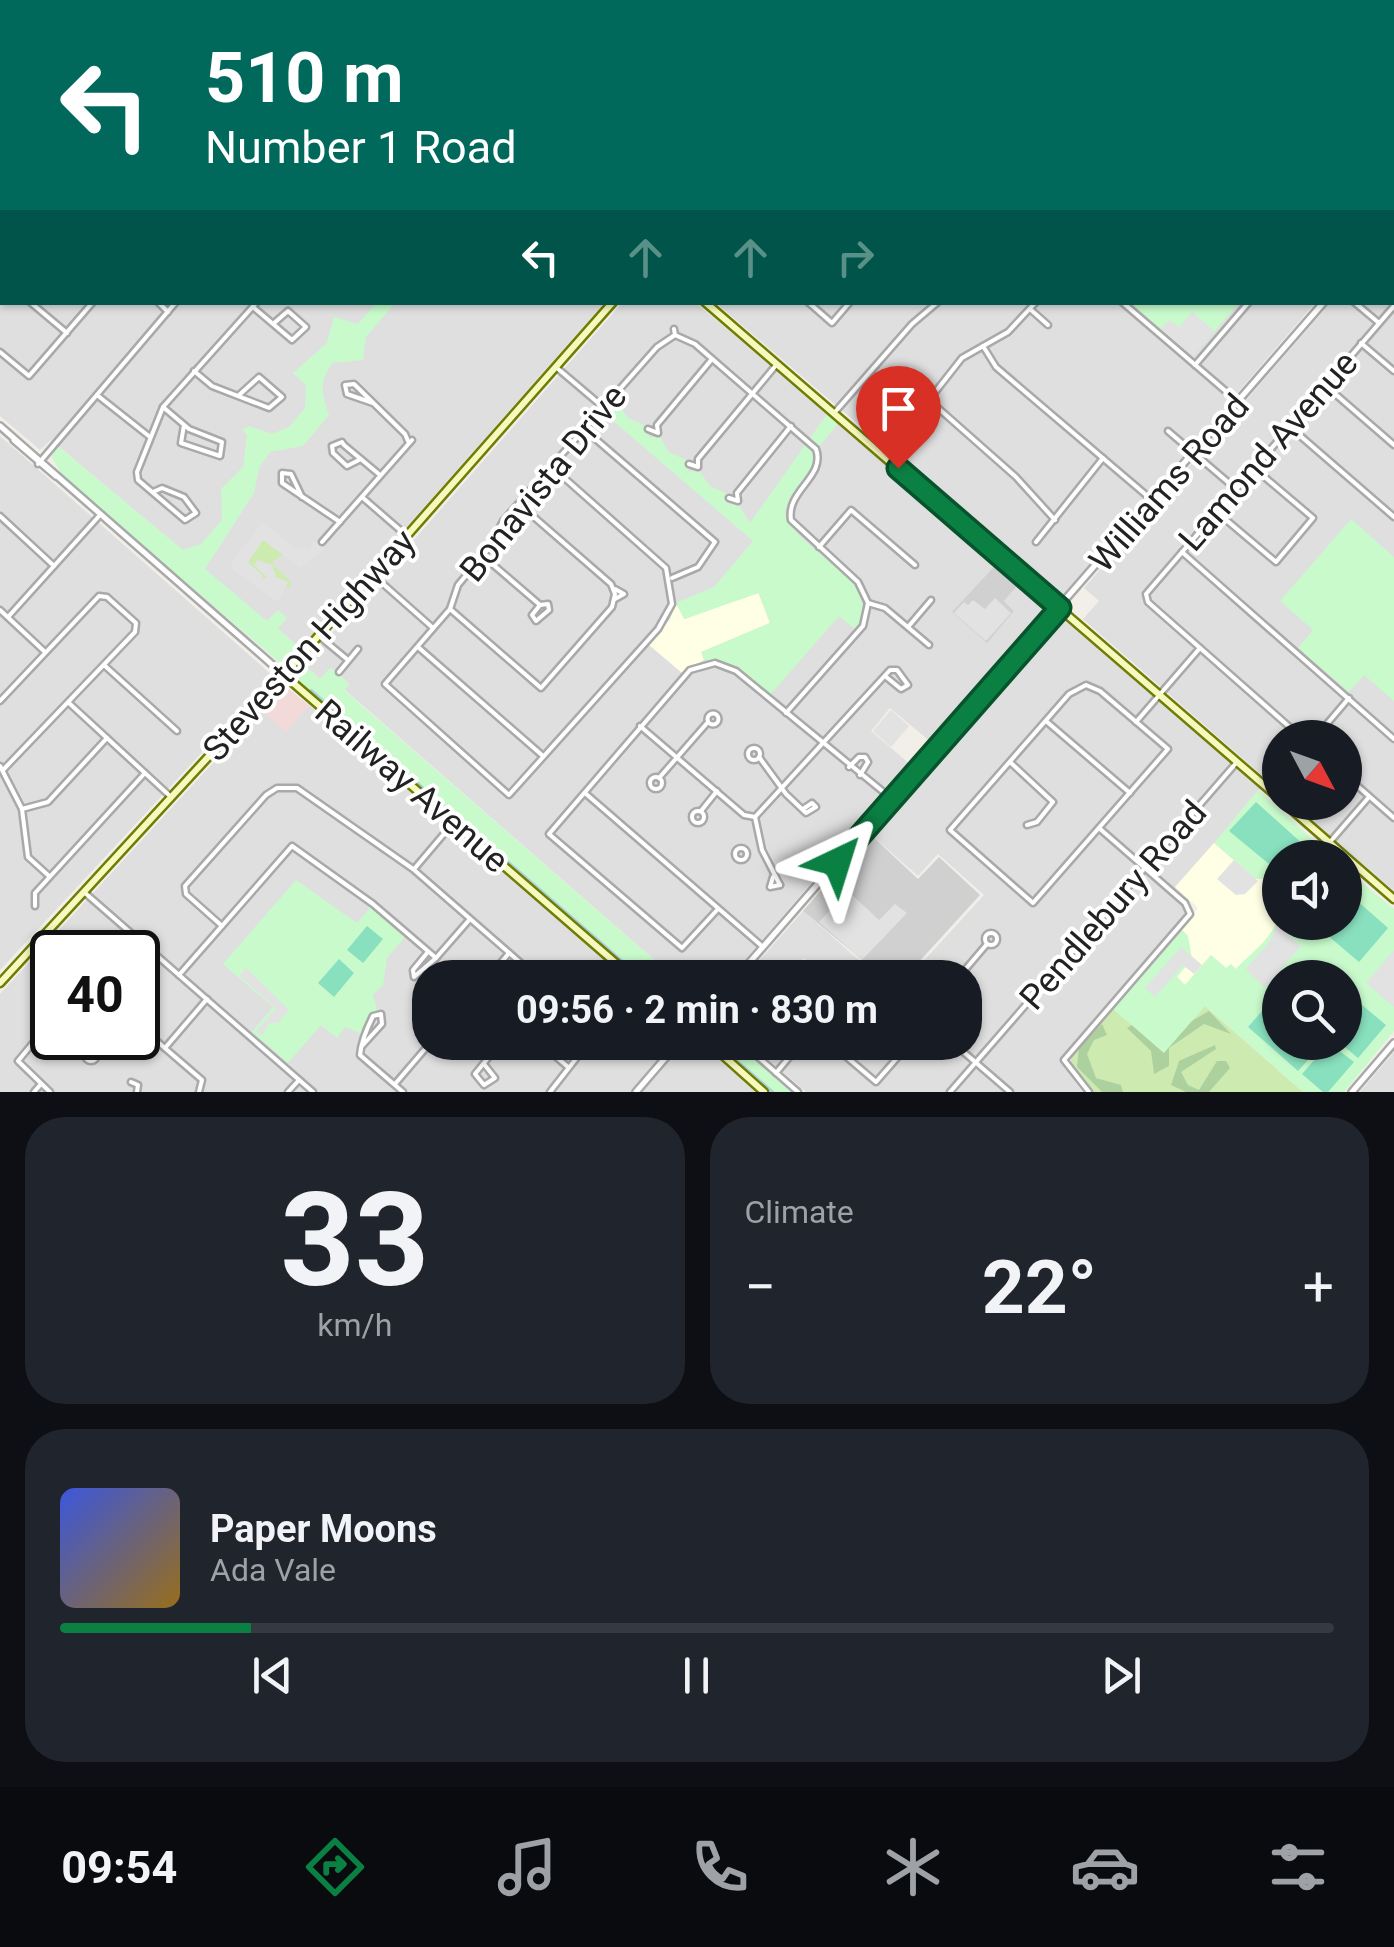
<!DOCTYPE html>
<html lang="en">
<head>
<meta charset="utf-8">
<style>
  body { margin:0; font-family:Roboto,sans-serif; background:#20242c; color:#f1f3f6; height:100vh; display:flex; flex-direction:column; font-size:38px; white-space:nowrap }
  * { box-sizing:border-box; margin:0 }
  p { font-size:32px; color:#9ea1a6 }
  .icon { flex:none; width:55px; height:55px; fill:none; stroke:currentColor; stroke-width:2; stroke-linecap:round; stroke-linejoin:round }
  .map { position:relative; height:1092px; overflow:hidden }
  .drawer { display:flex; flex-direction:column; gap:25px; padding:25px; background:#0d0f14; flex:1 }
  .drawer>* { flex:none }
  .guide { position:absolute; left:0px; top:0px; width:1395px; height:305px; box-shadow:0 2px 8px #0004; background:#00695c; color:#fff; overflow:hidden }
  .needle { width:65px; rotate:131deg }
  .fabs { position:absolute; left:1262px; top:720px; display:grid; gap:20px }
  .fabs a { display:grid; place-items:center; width:100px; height:100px; border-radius:50%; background:#171b24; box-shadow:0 2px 8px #0004; font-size:50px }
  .speed { position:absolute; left:30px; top:930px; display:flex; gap:20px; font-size:50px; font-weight:700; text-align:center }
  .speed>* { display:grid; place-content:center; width:130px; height:130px; border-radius:50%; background:#171b24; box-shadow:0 2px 8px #0004; line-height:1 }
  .speed .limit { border:5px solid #111; border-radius:15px; background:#fff; color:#111 }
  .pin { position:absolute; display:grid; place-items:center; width:85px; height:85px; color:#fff; margin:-102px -42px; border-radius:50% 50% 50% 0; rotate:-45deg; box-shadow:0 0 10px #0007 }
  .pin .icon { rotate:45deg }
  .me { position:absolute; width:110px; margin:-55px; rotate:41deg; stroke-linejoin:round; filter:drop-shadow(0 0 8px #0008) }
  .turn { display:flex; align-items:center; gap:35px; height:210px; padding:0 40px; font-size:45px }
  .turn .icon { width:130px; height:130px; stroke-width:2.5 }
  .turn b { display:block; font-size:70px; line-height:85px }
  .lanes { display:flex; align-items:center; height:95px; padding:0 40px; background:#0003; justify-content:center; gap:50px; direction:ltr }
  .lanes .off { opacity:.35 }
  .big { font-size:75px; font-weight:700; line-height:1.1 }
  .drawer .card { flex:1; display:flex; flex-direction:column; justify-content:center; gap:15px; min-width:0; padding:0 35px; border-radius:40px; background:#20242c }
  .drawer .dial { align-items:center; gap:0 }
  .dial b { font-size:130px; line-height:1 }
  .song { display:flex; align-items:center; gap:30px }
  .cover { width:120px; height:120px; border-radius:15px; background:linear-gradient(135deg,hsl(230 70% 55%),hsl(40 70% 35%)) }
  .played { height:10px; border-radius:5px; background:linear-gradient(90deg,#0b8043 15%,#363941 15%) }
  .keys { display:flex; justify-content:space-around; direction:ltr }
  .heat { display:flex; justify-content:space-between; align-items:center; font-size:55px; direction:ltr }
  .drawer .tiles { flex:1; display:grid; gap:25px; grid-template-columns:1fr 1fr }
  .card:last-child { grid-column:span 2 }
  .trip { position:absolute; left:412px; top:960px; width:570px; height:100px; border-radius:40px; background:#171b24; box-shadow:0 2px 8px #0004; font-weight:700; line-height:100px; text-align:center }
  .tabs { display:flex; height:160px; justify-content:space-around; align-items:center; background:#090b0e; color:#9ea1a6 }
  .tabs .icon { width:70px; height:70px }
  .tabs .selected { color:#0b8043 }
  .tabs b { font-size:45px; color:#f1f3f6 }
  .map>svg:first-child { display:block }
</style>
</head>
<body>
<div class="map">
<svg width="1394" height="1092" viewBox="0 0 1394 1092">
  <rect width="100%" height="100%" fill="#f2efe9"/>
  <!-- residential -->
  <g fill="#e0dfdf" fill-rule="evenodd">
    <polygon points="360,0 869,0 867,2"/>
    <polygon points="883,0 1341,0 1343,2 881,2"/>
    <polygon points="0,141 2,302 604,303 300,648 278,629 278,610 267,622 51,440 40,450 0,416"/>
    <polygon points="1394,228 1394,891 1293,803 1345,802 1345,738 1280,738 1280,791 1083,619 1099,601 1084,588 1330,303 1392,302"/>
    <polygon points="622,303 696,303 1001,559 953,612 987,642 1014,611 1004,601 1024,578 1057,606 932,743 890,708 871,731 912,766 730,977 674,977 345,690 349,684 331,668 320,679 304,665"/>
    <polygon points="716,303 1315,303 1061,597"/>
    <polygon points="0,436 273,676 0,970"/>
    <polygon points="1058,608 1263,786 1172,892 1189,915 1059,1060 1082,1092 806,1092 761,1053 771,1043 965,1042 965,978 909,977 984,895 938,854 918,876 870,834"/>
    <path d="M309 705 626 977 430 978V1042L674 1043 632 1092H0V994L248 725 262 711 286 731ZM52 952H138V1038H52Z"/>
    <polygon points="803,911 860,961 879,977 827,977 804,958 786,977 744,978"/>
    <polygon points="682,1042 704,1043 760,1092 639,1092"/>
    <polygon points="1394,1052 1394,1092 1360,1092"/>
  </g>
  <!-- commercial -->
  <polygon fill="#f2dad9" points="285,686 309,705 286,732 262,711"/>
  <!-- education -->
  <g fill="#ffffe5">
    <polygon points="758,592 770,623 702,652 704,660 682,673 649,645 670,619 676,603 685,619"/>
    <polygon points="1214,843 1255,879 1280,878 1280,912 1272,934 1236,969 1227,969 1211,955 1185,985 1177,977 1188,936 1181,929 1198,908 1175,887"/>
  </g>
  <!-- religious -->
  <g fill="#d0d0d0">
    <polygon points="1001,559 1024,578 1004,601 1014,611 987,643 952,612"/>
    <polygon points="870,834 918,879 939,857 980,895 905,977 883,977 803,911"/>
  </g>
  <!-- grass -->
  <g fill="#cdebb0">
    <polygon points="260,537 283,554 272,563 292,583 288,588 265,566 255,565 267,577 262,580 245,561 262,540"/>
    <polygon points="1205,1006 1303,1092 1093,1092 1071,1065 1071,1056 1111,1007 1164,1053"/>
  </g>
  <!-- forest -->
  <g fill="#add19e">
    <polygon points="1209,1011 1231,1034 1204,1024 1169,1048 1169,1066 1154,1074 1151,1051 1127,1028 1132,1025 1163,1052 1190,1022"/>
    <polygon points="1102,1024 1107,1035 1094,1040 1087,1054 1096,1078 1121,1085 1123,1092 1102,1092 1077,1067 1079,1047"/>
    <polygon points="1215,1045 1216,1049 1181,1072 1188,1085 1199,1090 1217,1061 1226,1061 1230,1068 1209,1092 1186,1092 1171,1085 1179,1061"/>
  </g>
  <!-- park -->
  <g fill="#c8facc" fill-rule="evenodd">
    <path d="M376 303H395L366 337 363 360 333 363C318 381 322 394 329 415L303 446 270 452 259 468 254 493 205 569 267 621 278 610 287 618 278 629 300 648 287 663H280L63 477 51 456 59 447 183 550 201 544 222 520 221 489 243 467 247 436 243 430 249 426 272 434 289 427 305 408 306 385 293 373 327 343 334 317 358 324Z"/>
    <polygon points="1130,303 1239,303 1193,356"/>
    <path d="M615 399 628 418 646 426 649 437H660L669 452 686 460 688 471 700 472 710 486 727 494V503L739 506 750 523 827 414 838 424 814 452C816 477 788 488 785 513 797 555 890 578 855 629L839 616 770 695 736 666 704 660 701 652 770 623 759 593 684 619 676 603 714 587 753 541 604 413Z"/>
    <polygon points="1351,519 1394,557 1394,701 1364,675 1349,692 1298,648 1313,630 1280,601"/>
    <polygon points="303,664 320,679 330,668 349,684 345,691 674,977 638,977 296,680"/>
    <polygon points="1258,790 1332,857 1280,858 1280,878 1256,879 1214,843"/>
    <path d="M1345 869 1394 909V1031L1344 1092H1303L1205 1006 1164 1053 1111 1007 1181 929 1188 936 1192 959 1177 977 1185 985 1211 955 1226 968 1231 964 1236 969C1255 949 1272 940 1280 912V922H1345ZM1280 978H1345V1042H1280Z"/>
    <polygon points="296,880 357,923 371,907 405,937 387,958 383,985 373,995 377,1010 362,1034 345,1027 337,1038 321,1025 288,1063 252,1032 273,1007 223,964"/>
    <polygon points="716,1043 736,1043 793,1092 770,1092"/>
  </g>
  <!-- pitch -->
  <g fill="#88e0be">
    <polygon points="1256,802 1305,846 1295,857 1280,858 1280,873 1229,831"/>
    <polygon points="1345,890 1388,928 1359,962 1313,923 1345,922"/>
    <polygon points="367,926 383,939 363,963 347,950"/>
    <polygon points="339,959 354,973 334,997 318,983"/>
    <polygon points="1276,995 1280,998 1280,1042 1323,1043 1298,1071 1248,1027"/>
    <polygon points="1362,1005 1386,1025 1358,1058 1340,1043 1345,1042 1345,1024"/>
    <polygon points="1329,1043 1354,1062 1328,1092 1323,1092 1302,1074"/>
  </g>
  <!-- parking -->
  <g fill="#e2e2e2">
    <polygon points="1192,312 1214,331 1193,356 1161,329 1169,320 1179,327"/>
    <polygon points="263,522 294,547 310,549 313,540 325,549 301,568 263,540 248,562 263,576 261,580 267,577 254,565 258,560 272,565 276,577 288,582 278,602 234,571 231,563"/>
    <polygon points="995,598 1011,613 986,641 954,613 964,602 968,605 973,600 985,609"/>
    <polygon points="891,710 909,726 891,747 873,731"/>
    <polygon points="1234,860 1258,881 1245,894 1236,895 1217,879"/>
    <polygon points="848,891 879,920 895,904 907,913 862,960 819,922"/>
    <polygon points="1280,919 1280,922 1291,923 1288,935 1301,946 1265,988 1246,969 1270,941"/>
    <polygon points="1181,947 1202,965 1194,974 1183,965 1155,997 1145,988"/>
    <polygon points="1394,950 1394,1007 1366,983"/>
    <polygon points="246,968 289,1010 278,1023 269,1023 262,1036 256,1031 276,1008 239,976"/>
  </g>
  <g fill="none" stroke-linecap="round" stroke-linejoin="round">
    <!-- stream -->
    <g stroke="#aad3df" stroke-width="2.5">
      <polyline points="1343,0 1346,2"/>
      <polyline points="1392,47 1394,48"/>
      <polyline points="311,690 345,720"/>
      <polyline points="349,723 452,813"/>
      <polyline points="456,816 471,830"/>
      <polyline points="475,833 642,978"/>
      <polyline points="716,1042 773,1092"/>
    </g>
    <!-- minor casing -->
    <g stroke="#a9a9a9" stroke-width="9">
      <g id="minor">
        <polyline points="0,0 2,2"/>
        <polyline points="571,0 574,2"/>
        <polyline points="791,0 794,2"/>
        <polyline points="1297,0 1300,2"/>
        <polyline points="435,2 437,0"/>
        <polyline points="527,2 529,0"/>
        <polyline points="615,2 617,0"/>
        <polyline points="701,2 703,0"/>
        <polyline points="949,2 952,0"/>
        <polyline points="1032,2 1039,0"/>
        <polyline points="1273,2 1277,0"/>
        <polyline points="1392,135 1394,133"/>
        <polyline points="1392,222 1394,220"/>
        <polyline points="0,253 2,250"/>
        <polyline points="30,302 67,333"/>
        <polyline points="158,302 168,312"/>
        <polyline points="808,302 832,323 850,302"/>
        <polyline points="1036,302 1008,332 962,358 929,400 1016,477 1055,520"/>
        <polyline points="1122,302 1236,400"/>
        <polyline points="1354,302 1379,323"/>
        <polyline points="253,307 292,340 306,327 288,311 273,324"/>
        <polyline points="1030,309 1048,325"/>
        <path d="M674 329 675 335 695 344 816 449C826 477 786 490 791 520L858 582 868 603 863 626 786 713"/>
        <polyline points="1361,343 1394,371"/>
        <polyline points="983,346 996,367 1152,500"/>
        <polyline points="0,352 29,376 93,302"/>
        <polyline points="1195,365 1249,302"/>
        <polyline points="557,368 603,407"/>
        <polyline points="194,371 212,386 269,408 282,397 259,377 238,396"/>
        <polyline points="1326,386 1394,445"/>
        <polyline points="97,395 150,437"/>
        <polyline points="373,403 347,394 345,385 354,384 405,434 408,441"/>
        <polyline points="163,407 189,429 222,442 220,456 181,443 184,425"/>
        <polyline points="835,412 912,324 938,302"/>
        <polyline points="1290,427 1394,517"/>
        <polyline points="584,429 715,542 698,567 672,578"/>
        <polyline points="648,429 658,433 657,425 712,359"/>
        <polyline points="1168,431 1236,489"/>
        <polyline points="361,459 347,466 333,453 332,446 342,442 344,445 380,475"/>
        <polyline points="38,464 176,302"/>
        <polyline points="689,464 698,467 698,459 777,364"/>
        <polyline points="552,467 666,568 672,604 658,629 509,795 385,684 450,609 458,585 489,548 503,521 657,347 675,335"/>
        <polyline points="153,492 162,488 184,497 196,513 185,520 138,480 137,472 163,407 257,302"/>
        <polyline points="302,497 291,474 282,473 282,483 340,522"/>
        <polyline points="362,497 407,536"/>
        <polyline points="729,498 738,501 737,493 791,426"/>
        <polyline points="1218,513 1276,562 1313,518 1254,468"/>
        <polyline points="0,516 54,566"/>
        <polyline points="322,542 412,440"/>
        <polyline points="1036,542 1103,458"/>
        <polyline points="819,547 851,510 915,565"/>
        <polyline points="1182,552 1394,739"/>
        <polyline points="483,556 540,605 548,604 549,610 536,621 532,615 540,605"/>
        <polyline points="373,575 433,628"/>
        <polyline points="615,589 624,594 615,599"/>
        <polyline points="868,603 885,608 929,645"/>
        <polyline points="450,609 541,688 612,607 615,594 611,584 519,504"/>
        <polyline points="0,610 45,652"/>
        <polyline points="8,617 100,515"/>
        <polyline points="908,627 931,600"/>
        <polyline points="319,636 348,660"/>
        <polyline points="418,647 543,756"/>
        <polyline points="104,665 177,731"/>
        <polyline points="339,672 358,649"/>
        <polygon points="1086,685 1100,691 1168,749 1033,903 950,830 1069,694"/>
        <polyline points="0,701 99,596 107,597 136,623 135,632 3,770"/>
        <polyline points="69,703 171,797"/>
        <circle cx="713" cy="719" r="5.5"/>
        <polyline points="1046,721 1130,793"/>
        <polyline points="1136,722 1200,648"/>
        <polyline points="640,726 744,815 755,817 890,670 897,670 908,685 901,689 885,676"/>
        <polyline points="1302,738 1148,602 1146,594 1394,306"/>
        <polyline points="1315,738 1349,698"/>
        <circle cx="754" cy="754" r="6"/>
        <polyline points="759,757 786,794 806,813 816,807 812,803 803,809"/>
        <polyline points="1010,762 1053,802 1037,822 1027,825"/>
        <polyline points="0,766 22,809 28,857 49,876"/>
        <polyline points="849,767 859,757 865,757 868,762 860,775"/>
        <polyline points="1345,775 1394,818"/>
        <circle cx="656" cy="783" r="6"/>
        <polyline points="659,778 708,722"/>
        <polyline points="585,793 763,947"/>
        <polyline points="22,809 48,802 107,738"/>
        <circle cx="698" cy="817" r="6"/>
        <polyline points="701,811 717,791"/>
        <polyline points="755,817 762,850 780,885"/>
        <polyline points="1330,842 1369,797"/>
        <circle cx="741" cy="854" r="6"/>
        <polyline points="415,868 454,822"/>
        <polyline points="773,877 770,887 780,885"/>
        <polyline points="84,892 313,1092"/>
        <polyline points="35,906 35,893 145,773"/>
        <polyline points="718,909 682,948 549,834 690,670 715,663 736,671 892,799"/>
        <polyline points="222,926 186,894 185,886 266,795 277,788 297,788 413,869 538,978"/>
        <circle cx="991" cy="939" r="6"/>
        <polyline points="427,953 413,970 414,977 436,958"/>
        <polyline points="179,975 292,846 373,904 436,958 470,919"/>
        <polyline points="488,978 509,953"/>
        <polyline points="958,978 987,944"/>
        <polyline points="138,1025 202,1080 199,1092"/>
        <polyline points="77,1038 88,1049"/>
        <polyline points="539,1042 568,1067"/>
        <polyline points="741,1042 798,1092"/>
        <polyline points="829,1042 876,1082 911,1042"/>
        <polyline points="952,1042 1010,1092"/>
        <path d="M362 1046 382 1024 381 1014 373 1016C367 1028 361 1042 360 1055L403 1092"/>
        <polyline points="165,1048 207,999"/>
        <circle cx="91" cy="1055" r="6"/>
        <polyline points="484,1064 495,1078 484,1085 475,1074 501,1042"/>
        <polyline points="776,1073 802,1042"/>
        <polyline points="131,1082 138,1085 137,1092"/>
        <polyline points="395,1084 431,1042"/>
        <polyline points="34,1092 41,1084"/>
        <polyline points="50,1092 18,1061 52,1020"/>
        <polyline points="288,1092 299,1080"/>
        <polyline points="550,1092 589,1042"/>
        <polyline points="950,1092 1237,762"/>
        <polyline points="1089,1092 1064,1060 1190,914 1185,903 1099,828"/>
      </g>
    </g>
    <!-- tertiary casing -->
    <g stroke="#a9a9a9" stroke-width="10">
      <g id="tertiary">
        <polyline points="352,0 355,2"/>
        <polyline points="1208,0 1210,2"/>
        <polyline points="33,2 35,0"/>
        <polyline points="875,2 877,0"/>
        <polyline points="0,39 2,36"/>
        <polyline points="0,426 284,675"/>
        <polyline points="14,440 56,476"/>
        <polyline points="736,978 1324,302"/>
        <polyline points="636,1092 679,1042"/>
        <polyline points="1352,1092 1394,1043"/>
      </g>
    </g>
    <!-- secondary casing -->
    <g stroke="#707d05" stroke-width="11">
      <g id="secondary">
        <polyline points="705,302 1280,799"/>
        <polyline points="284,675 633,978"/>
        <polyline points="1283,802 1394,899"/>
        <polyline points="0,983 291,667 613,302"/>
        <polyline points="708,1042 764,1092"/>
      </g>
    </g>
    <!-- minor -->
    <use href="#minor" stroke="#fff" stroke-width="4"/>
    <!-- tertiary -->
    <use href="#tertiary" stroke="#fff" stroke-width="5"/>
    <!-- secondary -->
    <use href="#secondary" stroke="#f7fabf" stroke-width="6"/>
  </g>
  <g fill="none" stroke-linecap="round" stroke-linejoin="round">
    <!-- route casing -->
    <g stroke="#07532c" stroke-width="25">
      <polyline id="route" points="837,862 1060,608 898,468"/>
    </g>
    <!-- route -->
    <use href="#route" stroke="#0b8043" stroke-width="18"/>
  </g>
  <g text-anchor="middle" stroke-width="8" stroke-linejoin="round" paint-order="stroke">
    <!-- street labels -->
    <g font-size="35" fill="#222" stroke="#fff">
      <text transform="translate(1268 451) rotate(-49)" y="12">Lamond Avenue</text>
      <text transform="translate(543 483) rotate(-51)" y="12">Bonavista Drive</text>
      <text transform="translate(1169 483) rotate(-49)" y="12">Williams Road</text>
      <text transform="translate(309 645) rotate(-48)" y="12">Steveston Highway</text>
      <text transform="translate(412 786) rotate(41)" y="12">Railway Avenue</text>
      <text transform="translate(1113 905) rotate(-49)" y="12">Pendlebury Road</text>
    </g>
  </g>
</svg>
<div class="fabs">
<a><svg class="needle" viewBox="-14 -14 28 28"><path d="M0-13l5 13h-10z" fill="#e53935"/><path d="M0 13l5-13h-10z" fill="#9ea1a6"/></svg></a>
<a><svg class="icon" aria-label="sound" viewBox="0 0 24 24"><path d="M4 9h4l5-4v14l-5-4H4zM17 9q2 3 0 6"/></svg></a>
<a><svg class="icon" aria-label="search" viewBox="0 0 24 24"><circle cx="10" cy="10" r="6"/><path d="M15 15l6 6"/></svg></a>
</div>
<div class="speed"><div class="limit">40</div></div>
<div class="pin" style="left:898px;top:468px;background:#d93025"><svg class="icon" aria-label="arrive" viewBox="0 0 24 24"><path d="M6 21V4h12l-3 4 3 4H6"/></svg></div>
<svg class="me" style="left:837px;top:862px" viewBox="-20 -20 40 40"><path d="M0-17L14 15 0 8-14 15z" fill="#0b8043" stroke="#fff" stroke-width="4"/></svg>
<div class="trip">09:56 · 2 min · 830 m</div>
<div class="guide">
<div class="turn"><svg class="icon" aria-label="left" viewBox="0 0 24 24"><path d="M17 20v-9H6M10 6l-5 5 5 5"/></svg><div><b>510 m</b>Number 1 Road</div></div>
<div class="lanes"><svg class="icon" aria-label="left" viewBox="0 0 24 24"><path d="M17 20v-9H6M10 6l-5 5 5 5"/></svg><svg class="icon off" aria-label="ahead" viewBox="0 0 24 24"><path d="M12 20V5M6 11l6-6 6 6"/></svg><svg class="icon off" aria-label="ahead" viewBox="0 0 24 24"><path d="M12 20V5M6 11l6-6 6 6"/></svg><svg class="icon off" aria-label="right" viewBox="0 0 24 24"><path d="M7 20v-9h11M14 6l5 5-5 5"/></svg></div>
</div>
</div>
<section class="drawer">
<div class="tiles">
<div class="card dial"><b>33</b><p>km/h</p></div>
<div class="card"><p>Climate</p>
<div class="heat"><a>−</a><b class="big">22°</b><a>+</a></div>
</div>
<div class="card">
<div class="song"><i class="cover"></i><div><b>Paper Moons</b><p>Ada Vale</p></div></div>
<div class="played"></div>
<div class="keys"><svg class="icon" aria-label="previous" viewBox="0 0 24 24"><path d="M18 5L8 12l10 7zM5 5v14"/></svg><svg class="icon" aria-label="pause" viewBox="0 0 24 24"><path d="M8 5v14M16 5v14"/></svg><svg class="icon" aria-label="next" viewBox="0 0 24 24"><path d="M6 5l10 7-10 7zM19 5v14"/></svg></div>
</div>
</div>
</section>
<nav class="tabs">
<b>09:54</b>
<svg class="icon selected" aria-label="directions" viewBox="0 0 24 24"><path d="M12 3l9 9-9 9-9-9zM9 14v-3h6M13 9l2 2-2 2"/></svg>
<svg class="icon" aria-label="music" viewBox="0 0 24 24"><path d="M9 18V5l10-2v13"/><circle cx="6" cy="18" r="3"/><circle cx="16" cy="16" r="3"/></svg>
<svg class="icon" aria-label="phone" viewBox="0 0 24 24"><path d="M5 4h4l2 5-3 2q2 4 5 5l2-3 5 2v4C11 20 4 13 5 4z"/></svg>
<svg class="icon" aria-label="climate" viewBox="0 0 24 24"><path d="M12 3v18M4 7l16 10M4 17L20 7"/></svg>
<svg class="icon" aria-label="car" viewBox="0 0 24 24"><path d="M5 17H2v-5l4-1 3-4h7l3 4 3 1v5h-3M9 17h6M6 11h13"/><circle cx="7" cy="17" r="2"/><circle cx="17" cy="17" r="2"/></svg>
<svg class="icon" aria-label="filters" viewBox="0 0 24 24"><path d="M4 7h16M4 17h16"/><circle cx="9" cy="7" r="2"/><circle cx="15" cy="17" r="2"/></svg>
</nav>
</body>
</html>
